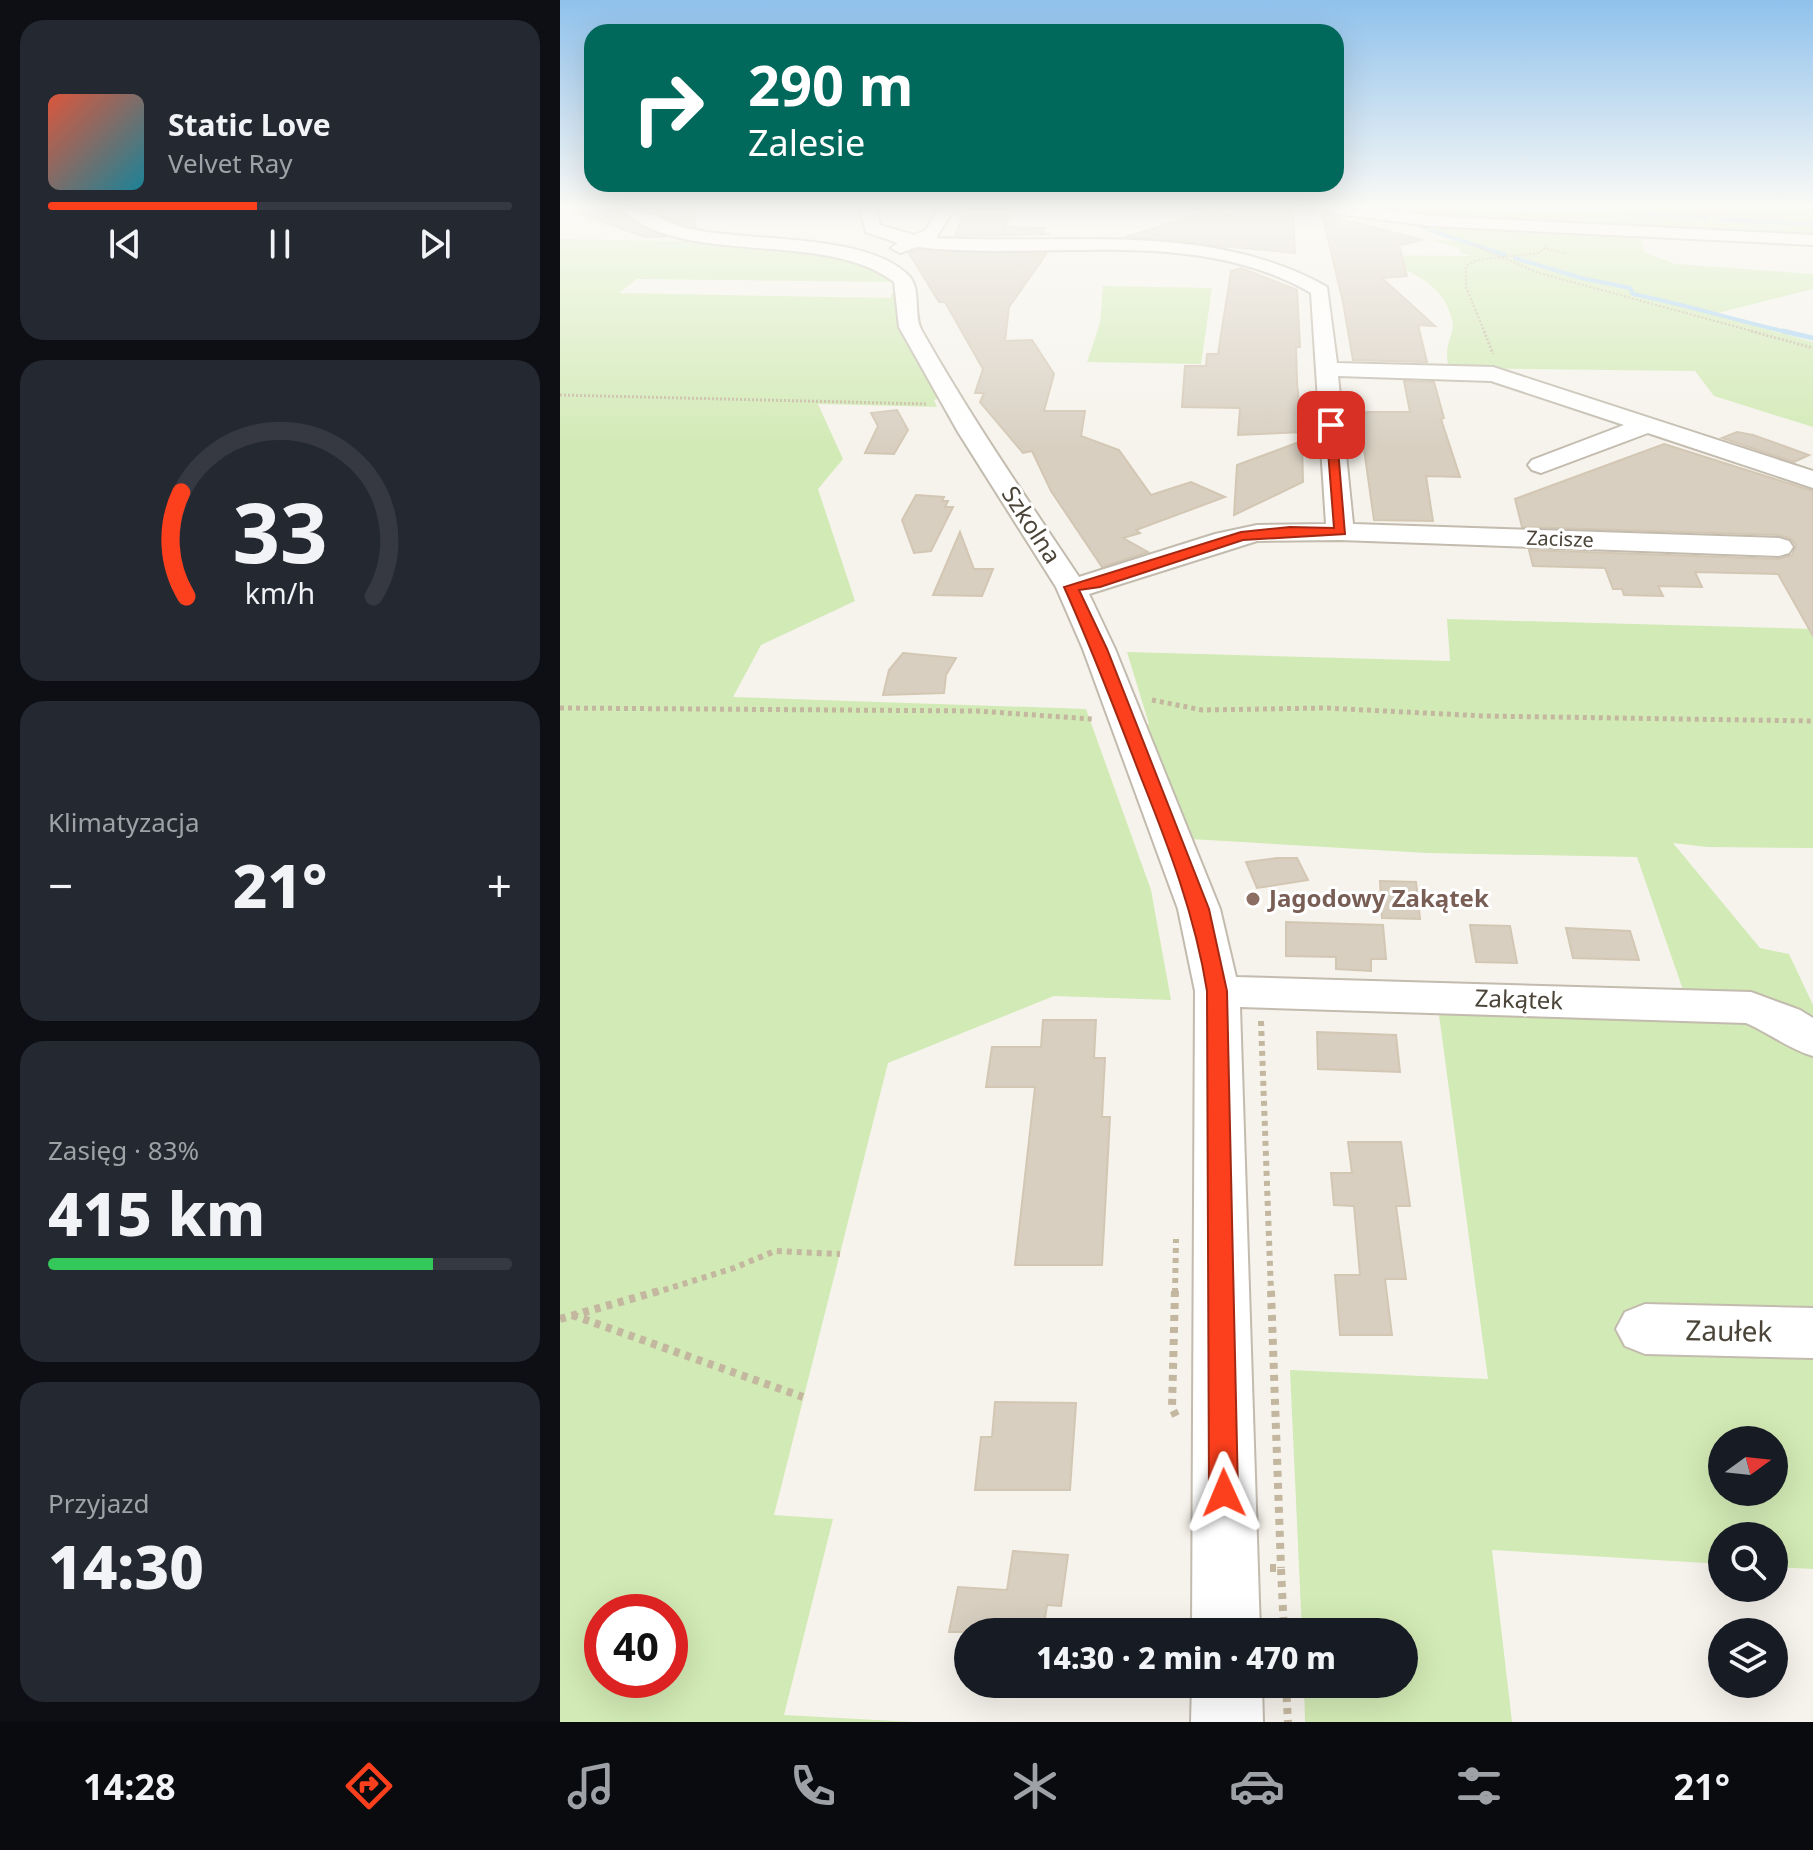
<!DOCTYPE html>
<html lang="pl">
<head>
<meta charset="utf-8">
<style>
  body { margin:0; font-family:"Noto Sans",sans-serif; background:#242831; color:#f1f3f6; height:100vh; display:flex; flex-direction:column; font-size:30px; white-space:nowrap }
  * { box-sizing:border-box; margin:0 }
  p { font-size:26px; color:#9ea1a6 }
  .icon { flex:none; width:44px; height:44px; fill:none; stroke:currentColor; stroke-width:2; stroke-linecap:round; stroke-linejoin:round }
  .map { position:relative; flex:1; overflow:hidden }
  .sheet { display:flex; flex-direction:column; gap:20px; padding:20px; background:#0d0f14; width:560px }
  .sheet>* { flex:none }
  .top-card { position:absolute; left:24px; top:24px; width:760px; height:168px; border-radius:24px; box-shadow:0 8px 32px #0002; background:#00695c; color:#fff; overflow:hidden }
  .needle { width:52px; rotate:75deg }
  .controls { position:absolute; left:1148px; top:1426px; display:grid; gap:16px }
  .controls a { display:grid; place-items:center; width:80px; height:80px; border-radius:50%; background:#171b24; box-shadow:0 8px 32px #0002; font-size:40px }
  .speed { position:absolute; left:24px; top:1594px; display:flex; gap:16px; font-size:40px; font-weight:700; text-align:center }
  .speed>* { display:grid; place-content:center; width:104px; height:104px; border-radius:50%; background:#171b24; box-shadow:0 8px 32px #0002; line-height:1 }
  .speed .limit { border:12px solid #d22; background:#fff; color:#111 }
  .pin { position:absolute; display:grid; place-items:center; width:68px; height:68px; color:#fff; margin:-34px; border-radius:16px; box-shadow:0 4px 12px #0006 }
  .me { position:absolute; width:88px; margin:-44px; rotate:359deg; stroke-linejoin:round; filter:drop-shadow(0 0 6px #0008) }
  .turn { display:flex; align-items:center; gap:28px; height:168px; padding:0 32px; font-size:36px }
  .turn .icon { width:104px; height:104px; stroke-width:2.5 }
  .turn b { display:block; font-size:56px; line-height:68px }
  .big { font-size:60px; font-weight:800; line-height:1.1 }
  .sheet .widget { flex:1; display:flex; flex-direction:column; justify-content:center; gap:12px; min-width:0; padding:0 28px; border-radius:24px; background:#242831 }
  .sheet .dial { align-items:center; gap:0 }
  .dial svg { height:208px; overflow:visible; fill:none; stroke:#363941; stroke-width:7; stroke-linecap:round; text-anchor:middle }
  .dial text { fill:#f1f3f6; stroke:none }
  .song { display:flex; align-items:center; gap:24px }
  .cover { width:96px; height:96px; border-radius:12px; background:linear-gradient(135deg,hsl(10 70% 55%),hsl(190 70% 35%)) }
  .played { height:8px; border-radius:4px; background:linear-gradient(90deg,#fc3f1d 45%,#363941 45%) }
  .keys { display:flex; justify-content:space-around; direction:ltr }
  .heat { display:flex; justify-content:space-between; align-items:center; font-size:44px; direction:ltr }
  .charge { height:12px; border-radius:6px; background:linear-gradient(90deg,#34c759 83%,#363941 0) }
  .trip { position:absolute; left:394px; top:1618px; width:464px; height:80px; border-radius:40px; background:#171b24; box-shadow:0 8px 32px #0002; font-weight:800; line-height:80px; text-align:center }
  .tab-bar { display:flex; height:128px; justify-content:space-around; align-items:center; background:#090b0e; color:#9ea1a6 }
  .tab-bar .icon { width:56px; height:56px }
  .tab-bar .active { color:#fc3f1d }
  .tab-bar b { font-size:36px; color:#f1f3f6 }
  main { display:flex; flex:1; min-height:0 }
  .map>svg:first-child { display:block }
</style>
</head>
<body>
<main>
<section class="sheet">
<div class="widget">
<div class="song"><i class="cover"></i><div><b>Static Love</b><p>Velvet Ray</p></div></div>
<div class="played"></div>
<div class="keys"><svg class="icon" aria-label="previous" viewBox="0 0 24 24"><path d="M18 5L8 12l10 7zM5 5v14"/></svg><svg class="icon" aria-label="pause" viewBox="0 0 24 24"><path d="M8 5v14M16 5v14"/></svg><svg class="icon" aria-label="next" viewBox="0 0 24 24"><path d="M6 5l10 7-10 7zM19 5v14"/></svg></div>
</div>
<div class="widget dial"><svg viewBox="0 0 100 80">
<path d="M14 69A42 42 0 1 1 86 69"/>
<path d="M14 69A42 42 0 0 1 12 29" stroke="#fc3f1d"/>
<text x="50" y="56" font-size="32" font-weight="700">33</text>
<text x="50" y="72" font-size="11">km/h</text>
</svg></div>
<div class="widget"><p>Klimatyzacja</p>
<div class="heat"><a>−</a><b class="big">21°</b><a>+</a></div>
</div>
<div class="widget"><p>Zasięg · 83%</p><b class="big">415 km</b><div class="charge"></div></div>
<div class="widget"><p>Przyjazd</p><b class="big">14:30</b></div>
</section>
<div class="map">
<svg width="1253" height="1722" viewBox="0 0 1253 1722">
  <rect width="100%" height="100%" fill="#f6f3ec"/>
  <!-- green -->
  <g fill="#d2eab5" fill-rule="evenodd">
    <polygon points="783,208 1253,208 1253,237 870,219"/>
    <path d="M850 223 1080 236 1084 252 1115 264 1253 274V289L1154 314 1253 342V427L1154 396 1135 371 889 368C882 343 896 335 892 320 884 280 840 267 806 255L911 256 900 253 899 248 871 240 899 241 865 231 876 229Z"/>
    <path d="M0 239 171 242 288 258 328 272 340 289H333V282L77 279 59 293 331 298 332 293 339 292C332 331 362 366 381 398L374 400 377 407 258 404 283 459 258 489 295 601 201 645 173 697 526 709 591 890 611 1000 494 996 328 1063 214 1515 273 1519 224 1715 353 1722H0ZM42 1612H110V1680H42Z"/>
    <polygon points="543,286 652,288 641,364 527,362 540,323"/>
    <path d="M887 619 1253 629V848L1147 847 1113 843 1200 948 1229 954 1253 1005V1569L1214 1567V1536H1162V1564L932 1550 952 1722H745L744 1684H844V1632H742L730 1370 928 1379 879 1015 1131 1013 1077 857 867 853 630 839 582 726 589 724 567 652 890 661ZM1162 1440H1214V1492H1162Z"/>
  </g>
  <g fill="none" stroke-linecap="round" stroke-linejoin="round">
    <!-- stream-far1 -->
    <g stroke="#a9d4f2" stroke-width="4">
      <polyline points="818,208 834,213"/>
      <polyline points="829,208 1039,210 1147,218"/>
      <polyline points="1162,220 1253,224"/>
      <polyline points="860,226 866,228"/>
      <polyline points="872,231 945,255"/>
      <path d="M955 258 1021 278 1070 288 1073 294C1127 305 1178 321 1231 333"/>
    </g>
    <!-- stream -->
    <polyline stroke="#a9d4f2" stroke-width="5" points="1223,331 1253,338"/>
  </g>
  <!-- building -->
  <g fill="#d8cfc1" stroke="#d3c7b4" stroke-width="2">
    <polygon points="15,208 58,208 85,229 107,237 85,237 15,212"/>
    <polygon points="82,208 134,208 135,227 122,224"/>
    <polygon points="694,208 733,211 735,253 565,237 647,212 665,215"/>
    <polygon points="762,214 863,240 839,245 847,276 822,278 875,326 858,325 867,362 793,360 783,302"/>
    <polygon points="408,215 450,215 444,227 485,228 482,234 490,234 395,236 402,217"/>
    <polygon points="357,250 487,253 449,307 445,341 472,340 494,374 484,411 525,411 521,436 559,450 591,495 631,482 665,497 576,530 580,533 563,538 588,552 542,567 491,491 472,451 463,453 420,402 424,393 415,393 423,369 385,302 379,302 349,253"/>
    <polygon points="681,268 737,290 740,347 736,347 737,382 742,432 678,435 680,408 622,407 625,366 646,366 647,354 658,354 671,271"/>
    <polygon points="844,381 874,382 884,418 881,419 900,477 866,476 873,521 814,520 799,414 806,414 805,412 850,412"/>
    <polygon points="337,410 348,430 334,454 305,453 318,426 311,413"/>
    <polygon points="1177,432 1193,435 1249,455 1234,462 1162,438"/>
    <polygon points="742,441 743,482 674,515 677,465"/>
    <polygon points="1104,444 1253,491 1253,636 1218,574 1135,572 1142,587 1098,586 1103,596 1064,595 1062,589 1053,589 1045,568 973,566 969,550 1219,559 1232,555 1236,545 1230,538 1219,535 962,527 955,499"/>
    <polygon points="356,495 384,497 382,501 388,501 385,507 393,507 371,551 354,553 342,520"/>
    <polygon points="400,532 414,569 433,569 422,596 373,595"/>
    <polygon points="343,653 396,658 386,675 384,693 323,695 329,670"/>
    <polygon points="717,858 737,858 748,880 697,888 686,862"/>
    <polygon points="820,881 856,882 860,919 822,918"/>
    <polygon points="726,922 823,925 826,959 811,959 811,971 776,969 776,957 726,956"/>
    <polygon points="910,925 950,926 957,963 916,962"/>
    <polygon points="1006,928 1070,931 1079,960 1013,958"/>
    <polygon points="483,1020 536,1020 534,1058 545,1058 542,1117 550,1117 542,1265 455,1265 475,1087 426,1087 432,1047 481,1047"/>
    <polygon points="757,1032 836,1035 840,1072 758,1069"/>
    <polygon points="788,1142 841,1142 850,1206 836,1206 846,1279 825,1279 832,1335 780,1335 775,1275 800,1275 794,1206 774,1205 771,1173 792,1173"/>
    <polygon points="435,1402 516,1403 510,1490 415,1490 421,1437 432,1437"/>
    <polygon points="453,1551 508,1555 501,1606 487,1605 483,1632 389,1632 398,1587 447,1590"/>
  </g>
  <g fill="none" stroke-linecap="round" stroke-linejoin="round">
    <!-- minor casing -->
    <g stroke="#c2bbae" stroke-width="4">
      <g id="minor">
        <path d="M61 208C87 208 104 223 130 229 188 242 304 233 347 274 363 288 352 314 362 331 410 416 465 496 519 577L655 534 697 525 766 524 751 293C632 224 487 262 357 247L340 253 331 248 338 243 306 232 300 208H316L320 225 354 235 366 230 379 208H395L376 238C506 245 649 220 767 287L777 363 933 367 1253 471V488L1088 433 981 473 972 470 968 465 972 460 1064 425 931 381 778 376 793 524 1219 538 1229 541 1233 547 1229 553 1219 556 780 540 697 541 529 594 555 649 660 909 676 977 1191 992 1240 1010 1253 1018V1056C1229 1049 1209 1033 1186 1023L680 1007 700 1632H632L635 991 618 909 523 649 496 587 398 432 339 327 334 282C264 228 120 269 61 208Z"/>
        <polygon points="762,208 811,208 871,216 1253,235 1253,245 871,226 770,213"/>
        <polygon points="1085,1304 1253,1308 1253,1358 1085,1354 1065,1346 1056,1329 1065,1312"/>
        <polygon points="632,1684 702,1684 703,1722 631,1722"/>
      </g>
    </g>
    <!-- path-far4 -->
    <g stroke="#c4b79f" stroke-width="2" stroke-dasharray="2 2" stroke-linecap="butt">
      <polyline points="1124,208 1152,212"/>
      <polyline points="1159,215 1168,208"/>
      <polyline points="913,245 979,273 1199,333"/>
      <polyline points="983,248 1007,254"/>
      <polyline points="925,333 906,287 906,266 917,260 978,253 986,247"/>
    </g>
    <!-- path-far3 -->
    <g stroke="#c4b79f" stroke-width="3" stroke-dasharray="2 2" stroke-linecap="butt">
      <polyline points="924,331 933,354"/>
      <polyline points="1191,331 1253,348"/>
      <polyline points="0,395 367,404"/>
    </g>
    <!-- path-far2 -->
    <g stroke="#c4b79f" stroke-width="5" stroke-dasharray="4 4" stroke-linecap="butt">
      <polyline points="592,700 642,710 765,708 925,716 1253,721"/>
      <polyline points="0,708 417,711 532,719"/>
    </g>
    <!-- path-far1 -->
    <g stroke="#c4b79f" stroke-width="6" stroke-dasharray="5 5" stroke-linecap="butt">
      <polyline points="701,1021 711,1293"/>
      <polyline points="94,1293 174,1268 215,1251 280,1254"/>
      <polyline points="615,1293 616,1239"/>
    </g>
    <!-- path -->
    <g stroke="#c4b79f" stroke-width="8" stroke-dasharray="6 6" stroke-linecap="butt">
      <polyline points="615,1291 612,1408 616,1416"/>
      <polyline points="711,1291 721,1568"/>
      <polyline points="12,1315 243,1397"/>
      <polyline points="0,1319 99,1291"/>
      <polyline points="710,1568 721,1568 724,1632"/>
      <polyline points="726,1684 728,1722"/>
    </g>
    <!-- minor -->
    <use href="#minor" fill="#fff" fill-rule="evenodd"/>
  </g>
  <!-- sky -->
  <linearGradient id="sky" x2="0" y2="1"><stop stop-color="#8fc1ec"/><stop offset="0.46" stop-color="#fbfaf6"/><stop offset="1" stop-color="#fbfaf6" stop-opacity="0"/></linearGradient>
  <rect width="1253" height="449" fill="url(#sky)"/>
  <!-- route -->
  <path fill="#fc3f1d" stroke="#a42913" stroke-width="2" d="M771 421 776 425 785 534 683 540 540 587 519 590 547 649 649 909 667 991 678 1493 674 1502 664 1506 653 1502 649 1493 647 991C635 915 608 845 580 775 556 712 532 649 504 587L681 532 730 527 774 528 766 425Z"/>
  <!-- markers -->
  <circle fill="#8d6e63" stroke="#fff" stroke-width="3" cx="693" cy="899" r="8"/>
  <g text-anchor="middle" stroke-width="6" stroke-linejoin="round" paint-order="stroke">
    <!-- far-street labels -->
    <g font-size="20" fill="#4b4439" stroke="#fff">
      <text transform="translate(1000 539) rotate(2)" y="7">Zacisze</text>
    </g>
    <!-- street labels -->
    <g font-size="24" fill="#4b4439" stroke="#fff">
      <text transform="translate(471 525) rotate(57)" y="8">Szkolna</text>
      <text transform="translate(959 1000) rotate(2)" y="8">Zakątek</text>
    </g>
    <!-- education labels -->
    <g font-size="24" font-weight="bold" fill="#785e54" stroke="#fff" text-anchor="start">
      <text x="709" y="907">Jagodowy Zakątek</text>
    </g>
    <!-- near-street labels -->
    <g font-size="28" fill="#4b4439" stroke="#fff">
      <text transform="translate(1169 1331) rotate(1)" y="10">Zaułek</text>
    </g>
  </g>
</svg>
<div class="controls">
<a><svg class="needle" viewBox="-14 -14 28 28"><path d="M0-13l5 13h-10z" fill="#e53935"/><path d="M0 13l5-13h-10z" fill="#9ea1a6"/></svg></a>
<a><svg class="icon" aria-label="search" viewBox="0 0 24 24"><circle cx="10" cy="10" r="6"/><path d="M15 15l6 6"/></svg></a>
<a><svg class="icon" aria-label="layers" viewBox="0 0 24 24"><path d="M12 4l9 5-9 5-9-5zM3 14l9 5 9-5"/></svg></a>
</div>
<div class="speed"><div class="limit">40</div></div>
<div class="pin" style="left:771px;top:425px;background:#d93025"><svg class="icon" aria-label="arrive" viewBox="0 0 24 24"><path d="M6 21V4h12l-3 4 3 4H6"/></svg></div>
<svg class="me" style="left:664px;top:1493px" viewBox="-20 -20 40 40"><path d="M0-17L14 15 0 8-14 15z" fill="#fc3f1d" stroke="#fff" stroke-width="4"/></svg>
<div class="trip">14:30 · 2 min · 470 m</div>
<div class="top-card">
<div class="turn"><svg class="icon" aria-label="right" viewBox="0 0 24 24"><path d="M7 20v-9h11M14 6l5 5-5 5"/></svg><div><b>290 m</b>Zalesie</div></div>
</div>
</div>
</main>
<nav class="tab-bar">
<b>14:28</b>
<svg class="icon active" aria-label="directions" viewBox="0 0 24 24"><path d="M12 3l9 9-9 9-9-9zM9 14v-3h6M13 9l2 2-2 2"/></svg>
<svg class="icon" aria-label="music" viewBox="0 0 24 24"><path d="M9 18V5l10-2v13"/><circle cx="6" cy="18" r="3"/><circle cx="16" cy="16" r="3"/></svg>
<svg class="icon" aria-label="phone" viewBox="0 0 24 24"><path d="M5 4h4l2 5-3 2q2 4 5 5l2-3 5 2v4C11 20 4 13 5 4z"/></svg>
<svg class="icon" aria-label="climate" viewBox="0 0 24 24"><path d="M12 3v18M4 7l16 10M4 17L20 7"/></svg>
<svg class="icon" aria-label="car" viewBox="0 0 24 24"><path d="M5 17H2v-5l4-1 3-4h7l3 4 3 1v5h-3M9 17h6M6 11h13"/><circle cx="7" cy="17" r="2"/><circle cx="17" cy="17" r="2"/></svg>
<svg class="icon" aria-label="filters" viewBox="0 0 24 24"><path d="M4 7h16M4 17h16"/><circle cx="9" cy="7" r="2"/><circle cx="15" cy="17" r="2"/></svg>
<b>21°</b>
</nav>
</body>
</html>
